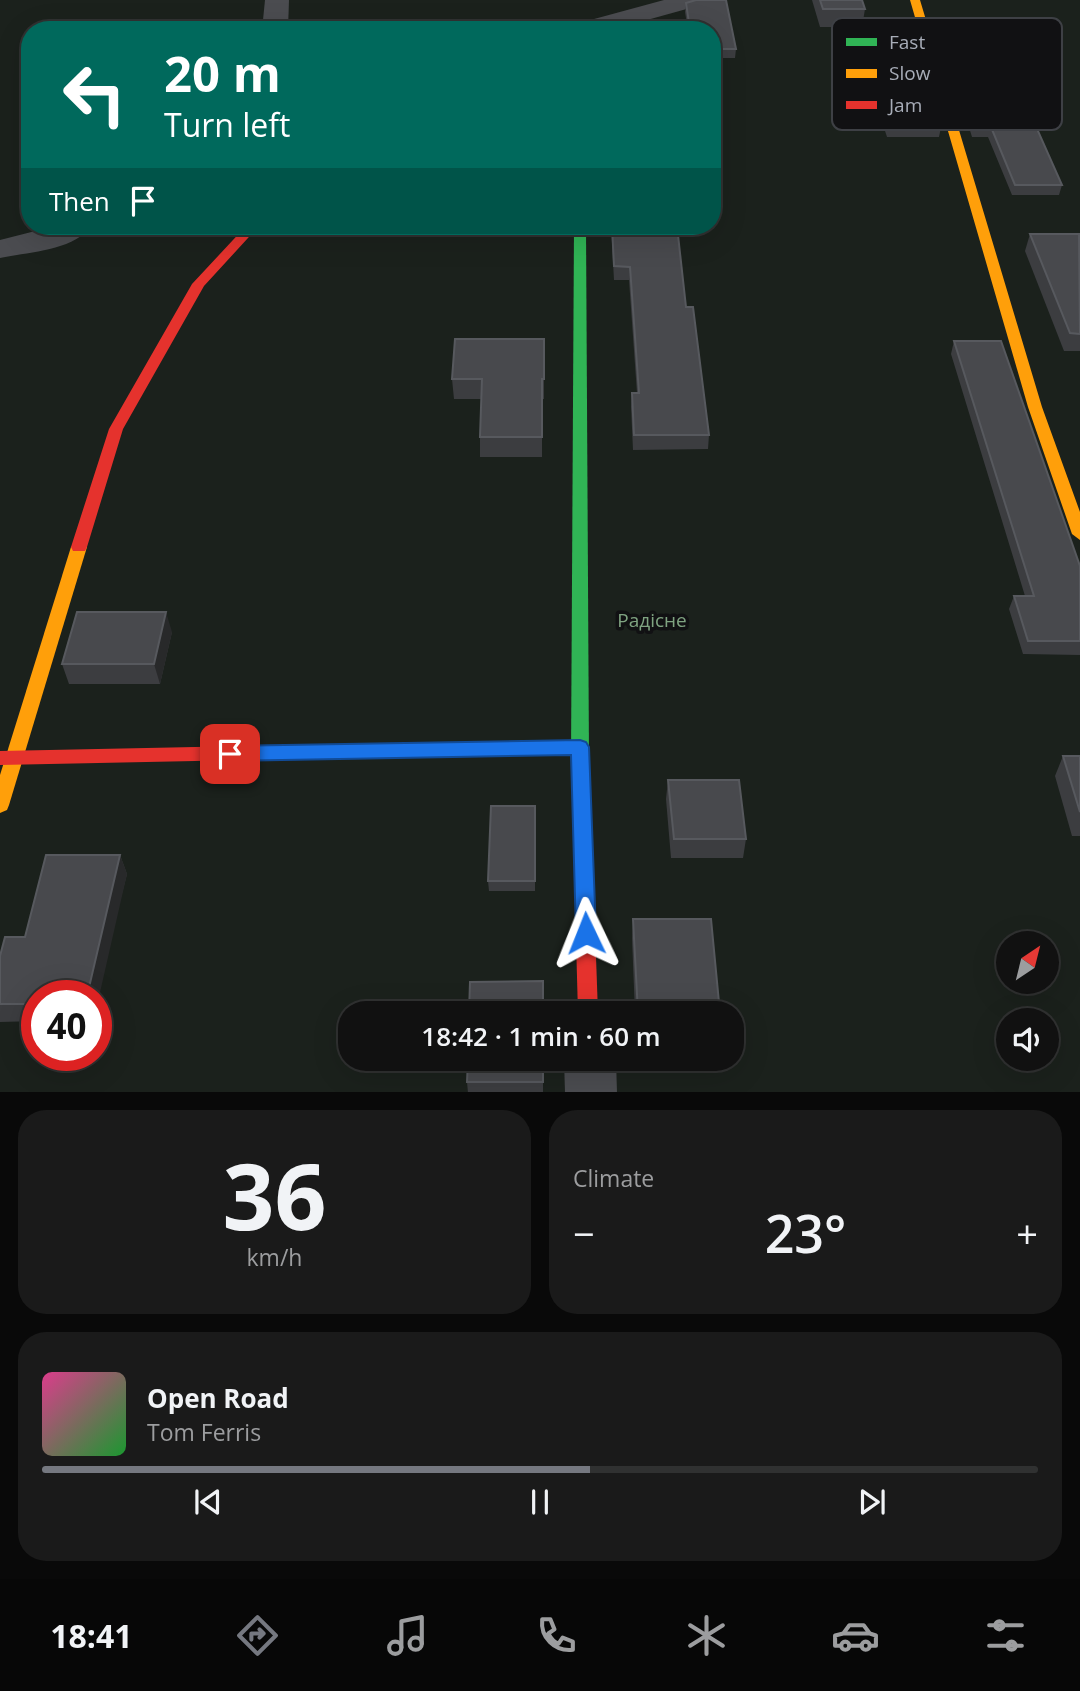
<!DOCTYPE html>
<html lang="en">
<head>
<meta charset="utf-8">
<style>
  body { margin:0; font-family:"Open Sans",sans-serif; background:#1a1a1a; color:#f1f3f6; height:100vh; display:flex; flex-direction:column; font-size:26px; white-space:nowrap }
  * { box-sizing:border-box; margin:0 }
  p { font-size:23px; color:#9c9d9f }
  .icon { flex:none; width:38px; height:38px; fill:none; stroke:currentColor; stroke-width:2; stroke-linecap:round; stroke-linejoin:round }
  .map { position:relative; height:1092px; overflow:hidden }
  .panel { display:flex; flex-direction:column; gap:18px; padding:18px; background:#090909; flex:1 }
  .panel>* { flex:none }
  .guide { position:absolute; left:21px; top:21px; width:700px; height:214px; border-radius:28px; box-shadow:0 7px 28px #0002,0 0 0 2px #303131; background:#00695c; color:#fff; overflow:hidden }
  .needle { width:46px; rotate:35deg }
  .tools { position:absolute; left:996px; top:931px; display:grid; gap:14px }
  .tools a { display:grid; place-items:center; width:63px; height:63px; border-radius:50%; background:#111; box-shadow:0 7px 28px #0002,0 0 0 2px #303131; font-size:35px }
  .speed { position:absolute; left:21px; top:980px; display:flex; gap:14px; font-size:35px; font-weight:700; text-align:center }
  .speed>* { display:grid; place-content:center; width:91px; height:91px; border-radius:50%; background:#111; box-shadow:0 7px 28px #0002,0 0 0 2px #303131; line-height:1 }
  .speed .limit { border:10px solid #d22; background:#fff; color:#111 }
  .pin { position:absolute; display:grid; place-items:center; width:60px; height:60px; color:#fff; margin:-30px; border-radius:14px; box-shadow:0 4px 10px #0006 }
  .me { position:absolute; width:77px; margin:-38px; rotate:358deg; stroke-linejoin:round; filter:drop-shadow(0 0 5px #0008) }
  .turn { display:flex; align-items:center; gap:24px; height:147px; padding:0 28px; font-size:32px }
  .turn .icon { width:91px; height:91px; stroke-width:2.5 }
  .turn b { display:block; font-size:49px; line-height:60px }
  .then { display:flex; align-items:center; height:66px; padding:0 28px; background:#0003; gap:14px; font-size:26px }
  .big { font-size:52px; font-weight:600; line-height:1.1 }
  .panel .widget { flex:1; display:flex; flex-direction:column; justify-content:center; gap:10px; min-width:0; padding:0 24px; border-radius:28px; background:#1a1a1a }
  .panel .dial { align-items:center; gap:0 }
  .dial b { font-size:91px; line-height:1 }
  .song { display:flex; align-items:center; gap:21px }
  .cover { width:84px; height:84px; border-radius:10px; background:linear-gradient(135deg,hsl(330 70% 55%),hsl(130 70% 35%)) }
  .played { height:7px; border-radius:4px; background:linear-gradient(90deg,#757880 55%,#303131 55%) }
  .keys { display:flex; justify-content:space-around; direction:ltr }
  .heat { display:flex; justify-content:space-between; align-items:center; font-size:38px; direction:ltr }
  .panel .tiles { flex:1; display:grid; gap:18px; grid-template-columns:1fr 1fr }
  .widget:last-child { grid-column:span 2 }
  .trip { position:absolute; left:338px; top:1001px; width:406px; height:70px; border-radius:28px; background:#111; box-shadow:0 7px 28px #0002,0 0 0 2px #303131; font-weight:600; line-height:70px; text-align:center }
  .dock { display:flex; height:112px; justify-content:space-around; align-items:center; background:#070707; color:#9c9d9f }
  .dock .icon { width:49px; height:49px }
  .dock .on { color:#757880 }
  .dock b { font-size:32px; color:#f1f3f6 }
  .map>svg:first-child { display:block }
</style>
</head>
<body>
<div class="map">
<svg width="1080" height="1093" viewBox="0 0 1080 1093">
  <rect width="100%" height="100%" fill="#171717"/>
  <!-- green -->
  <path fill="#1b211c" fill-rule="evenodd" d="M0 0H1080V1092L0 1093ZM30 30H712V226H30ZM1008 943H1046V982H1008ZM37 996H96V1055H37ZM350 1013H732V1059H350ZM1008 1020H1046V1059H1008Z"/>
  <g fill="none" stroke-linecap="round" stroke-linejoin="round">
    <!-- street -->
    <g fill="#4b4c50" fill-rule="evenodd">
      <polygon points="265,0 289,0 288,30 262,30"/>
      <polygon points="664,0 704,0 701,5 611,30 568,30 572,25"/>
      <path d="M55 226H91C74 251 27 252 0 258V240Z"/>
      <polygon points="564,1059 616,1059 617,1093 565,1093"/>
    </g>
    <!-- fast -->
    <polygon fill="#30b455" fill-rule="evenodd" points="574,226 586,226 589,759 586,764 580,766 574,764 571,759"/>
    <!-- slow -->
    <g fill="#ff9f0a" fill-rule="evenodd">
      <polygon points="910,0 920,0 1042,407 1080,512 1080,540 1072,534 1028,407"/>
      <polygon points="79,541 87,547 9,805 7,810 0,813 0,775 71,547"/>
      <polygon points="580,740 586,742 589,747 586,752 580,754 345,758 339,756 336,751 339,746 345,744"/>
    </g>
    <!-- jam -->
    <g fill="#e5322d" fill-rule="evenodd">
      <polygon points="246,226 259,226 204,286 123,429 87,547 85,551 73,551 71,547 109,429 192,284"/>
      <polygon points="345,744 351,746 354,751 351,756 345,758 0,765 0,751"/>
      <polygon points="580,752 586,754 589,759 598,1013 578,1013 571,759 574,754"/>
    </g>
  </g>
  <!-- wall -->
  <g fill="#3c3d40">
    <polygon points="812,0 862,0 865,9 862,27 820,27"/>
    <polygon points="686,3 736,49 735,58 712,58 712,30 688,30 685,12"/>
    <polygon points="864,50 941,127 939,137 887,137 862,60"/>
    <polygon points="951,52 1016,104 1062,185 1059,195 1012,195 988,137 972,137 949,62"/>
    <polygon points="611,226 677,226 686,307 709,435 708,449 633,450 631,407 632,393 637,393 629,280 614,280"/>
    <polygon points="1030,234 1080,235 1080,351 1064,351 1025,251"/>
    <polygon points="544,339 544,399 542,399 542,457 480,457 480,437 481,399 454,399 452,379"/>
    <polygon points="954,341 1080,566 1080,655 1023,654 1009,609 1014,596 1025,596 951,354"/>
    <polygon points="172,632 160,684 69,684 62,664"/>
    <polygon points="1063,756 1080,756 1080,836 1072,836 1055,776"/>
    <polygon points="668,780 746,839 743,858 671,858 666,799"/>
    <polygon points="535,806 535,891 489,891 488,881"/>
    <polygon points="120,855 127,874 96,996 37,996 37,1021 0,1022 0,956 25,937"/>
    <polygon points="633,919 720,1013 635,1013 632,938"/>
    <polygon points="543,1059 543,1093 468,1093 467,1082"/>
    <polygon points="638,1059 721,1059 720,1064 638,1064"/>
  </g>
  <!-- shaded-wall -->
  <g fill="#28292a">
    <polygon points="166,612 172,632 160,684 154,664"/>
    <polygon points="120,855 127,874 96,1010 96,996 87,996"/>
  </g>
  <!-- building -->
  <g fill="#48494d" stroke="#57595e" stroke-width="2">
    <polygon points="696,0 726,0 736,49 712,49 712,30 690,30 686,3"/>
    <polygon points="820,0 862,0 865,9 823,9"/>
    <polygon points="951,52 993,52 1016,104 1026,104 1062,185 1015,185 991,127 974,127"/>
    <polygon points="612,226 677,226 686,307 693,307 709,435 634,435 632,393 639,393 630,267 614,266"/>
    <polygon points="1030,234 1079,234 1080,334 1070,333"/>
    <polygon points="455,339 544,339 544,379 542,379 542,437 480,437 482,379 452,379"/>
    <polygon points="954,341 1001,341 1080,566 1080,641 1028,641 1014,596 1034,596"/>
    <polygon points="77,612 166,612 154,664 62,664"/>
    <polygon points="1063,756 1080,756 1080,812"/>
    <polygon points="668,780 739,780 746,839 674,839"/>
    <polygon points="491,806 535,806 535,881 488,881"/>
    <polygon points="46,855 120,855 87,996 37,996 37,1004 0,1004 0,956 5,937 25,937"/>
    <polygon points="633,919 711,919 720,1013 638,1013"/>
    <polygon points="543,981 543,1013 469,1013 470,982"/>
    <polygon points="468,1059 543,1059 543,1082 467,1082"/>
  </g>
  <!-- route -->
  <polygon fill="#1a73e8" stroke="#114b97" stroke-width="2" points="580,740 586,742 589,747 596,933 593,940 586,942 578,940 576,933 571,755 230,761 223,759 221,754 223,748 230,746"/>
  <g text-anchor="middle" stroke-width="7" stroke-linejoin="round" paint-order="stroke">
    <!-- park labels -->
    <g font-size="19" fill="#7fa381" stroke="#111113">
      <text x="652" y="627">Радісне</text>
    </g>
  </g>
  <!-- legend -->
  <rect x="832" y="18" width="230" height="112" rx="10" fill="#111113" stroke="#3e4045" stroke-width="2"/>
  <rect x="846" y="38" width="31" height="8" fill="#30b455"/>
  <rect x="846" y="69" width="31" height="9" fill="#ff9f0a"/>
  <rect x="846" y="101" width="31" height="8" fill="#e5322d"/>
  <g font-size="19" fill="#a8adb8">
    <text x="889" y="49">Fast</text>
    <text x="889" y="80">Slow</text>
    <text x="889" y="112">Jam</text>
  </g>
</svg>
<div class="tools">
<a><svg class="needle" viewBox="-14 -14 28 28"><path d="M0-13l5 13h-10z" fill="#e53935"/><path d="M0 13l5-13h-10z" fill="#9c9d9f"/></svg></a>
<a><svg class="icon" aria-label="sound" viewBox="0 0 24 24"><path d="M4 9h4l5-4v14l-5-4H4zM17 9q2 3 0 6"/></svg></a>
</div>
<div class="speed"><div class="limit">40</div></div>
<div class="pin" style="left:230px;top:754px;background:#d93025"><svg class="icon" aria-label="arrive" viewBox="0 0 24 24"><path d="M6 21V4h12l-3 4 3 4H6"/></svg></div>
<svg class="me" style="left:586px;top:933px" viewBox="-20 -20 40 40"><path d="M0-17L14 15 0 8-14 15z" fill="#1a73e8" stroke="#fff" stroke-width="4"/></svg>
<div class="trip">18:42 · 1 min · 60 m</div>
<div class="guide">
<div class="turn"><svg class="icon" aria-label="left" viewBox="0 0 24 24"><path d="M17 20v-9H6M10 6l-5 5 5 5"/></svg><div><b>20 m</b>Turn left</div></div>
<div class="then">Then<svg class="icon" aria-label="arrive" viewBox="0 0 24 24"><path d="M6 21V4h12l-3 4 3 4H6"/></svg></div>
</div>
</div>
<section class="panel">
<div class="tiles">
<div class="widget dial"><b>36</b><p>km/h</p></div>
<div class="widget"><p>Climate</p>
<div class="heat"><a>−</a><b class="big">23°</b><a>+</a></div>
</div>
<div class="widget">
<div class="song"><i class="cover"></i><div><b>Open Road</b><p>Tom Ferris</p></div></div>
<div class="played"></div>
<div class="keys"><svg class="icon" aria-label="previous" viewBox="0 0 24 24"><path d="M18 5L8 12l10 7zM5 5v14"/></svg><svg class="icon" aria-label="pause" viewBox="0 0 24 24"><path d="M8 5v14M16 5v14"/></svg><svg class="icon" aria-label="next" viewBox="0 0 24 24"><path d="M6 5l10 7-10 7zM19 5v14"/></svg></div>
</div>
</div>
</section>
<nav class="dock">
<b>18:41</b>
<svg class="icon on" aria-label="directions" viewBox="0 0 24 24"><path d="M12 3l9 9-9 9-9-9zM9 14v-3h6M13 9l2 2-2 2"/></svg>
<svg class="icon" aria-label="music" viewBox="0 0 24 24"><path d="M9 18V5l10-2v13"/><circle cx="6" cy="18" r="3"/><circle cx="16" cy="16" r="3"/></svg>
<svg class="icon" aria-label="phone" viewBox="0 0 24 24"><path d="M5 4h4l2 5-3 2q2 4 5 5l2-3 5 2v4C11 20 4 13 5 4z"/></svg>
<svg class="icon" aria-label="climate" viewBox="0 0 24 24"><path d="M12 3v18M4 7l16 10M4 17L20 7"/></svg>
<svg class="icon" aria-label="car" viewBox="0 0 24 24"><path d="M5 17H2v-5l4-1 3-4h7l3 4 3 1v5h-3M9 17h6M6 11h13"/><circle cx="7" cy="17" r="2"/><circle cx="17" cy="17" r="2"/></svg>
<svg class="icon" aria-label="filters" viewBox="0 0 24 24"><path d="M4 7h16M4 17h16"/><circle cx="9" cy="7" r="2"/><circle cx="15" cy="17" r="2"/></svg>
</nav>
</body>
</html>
